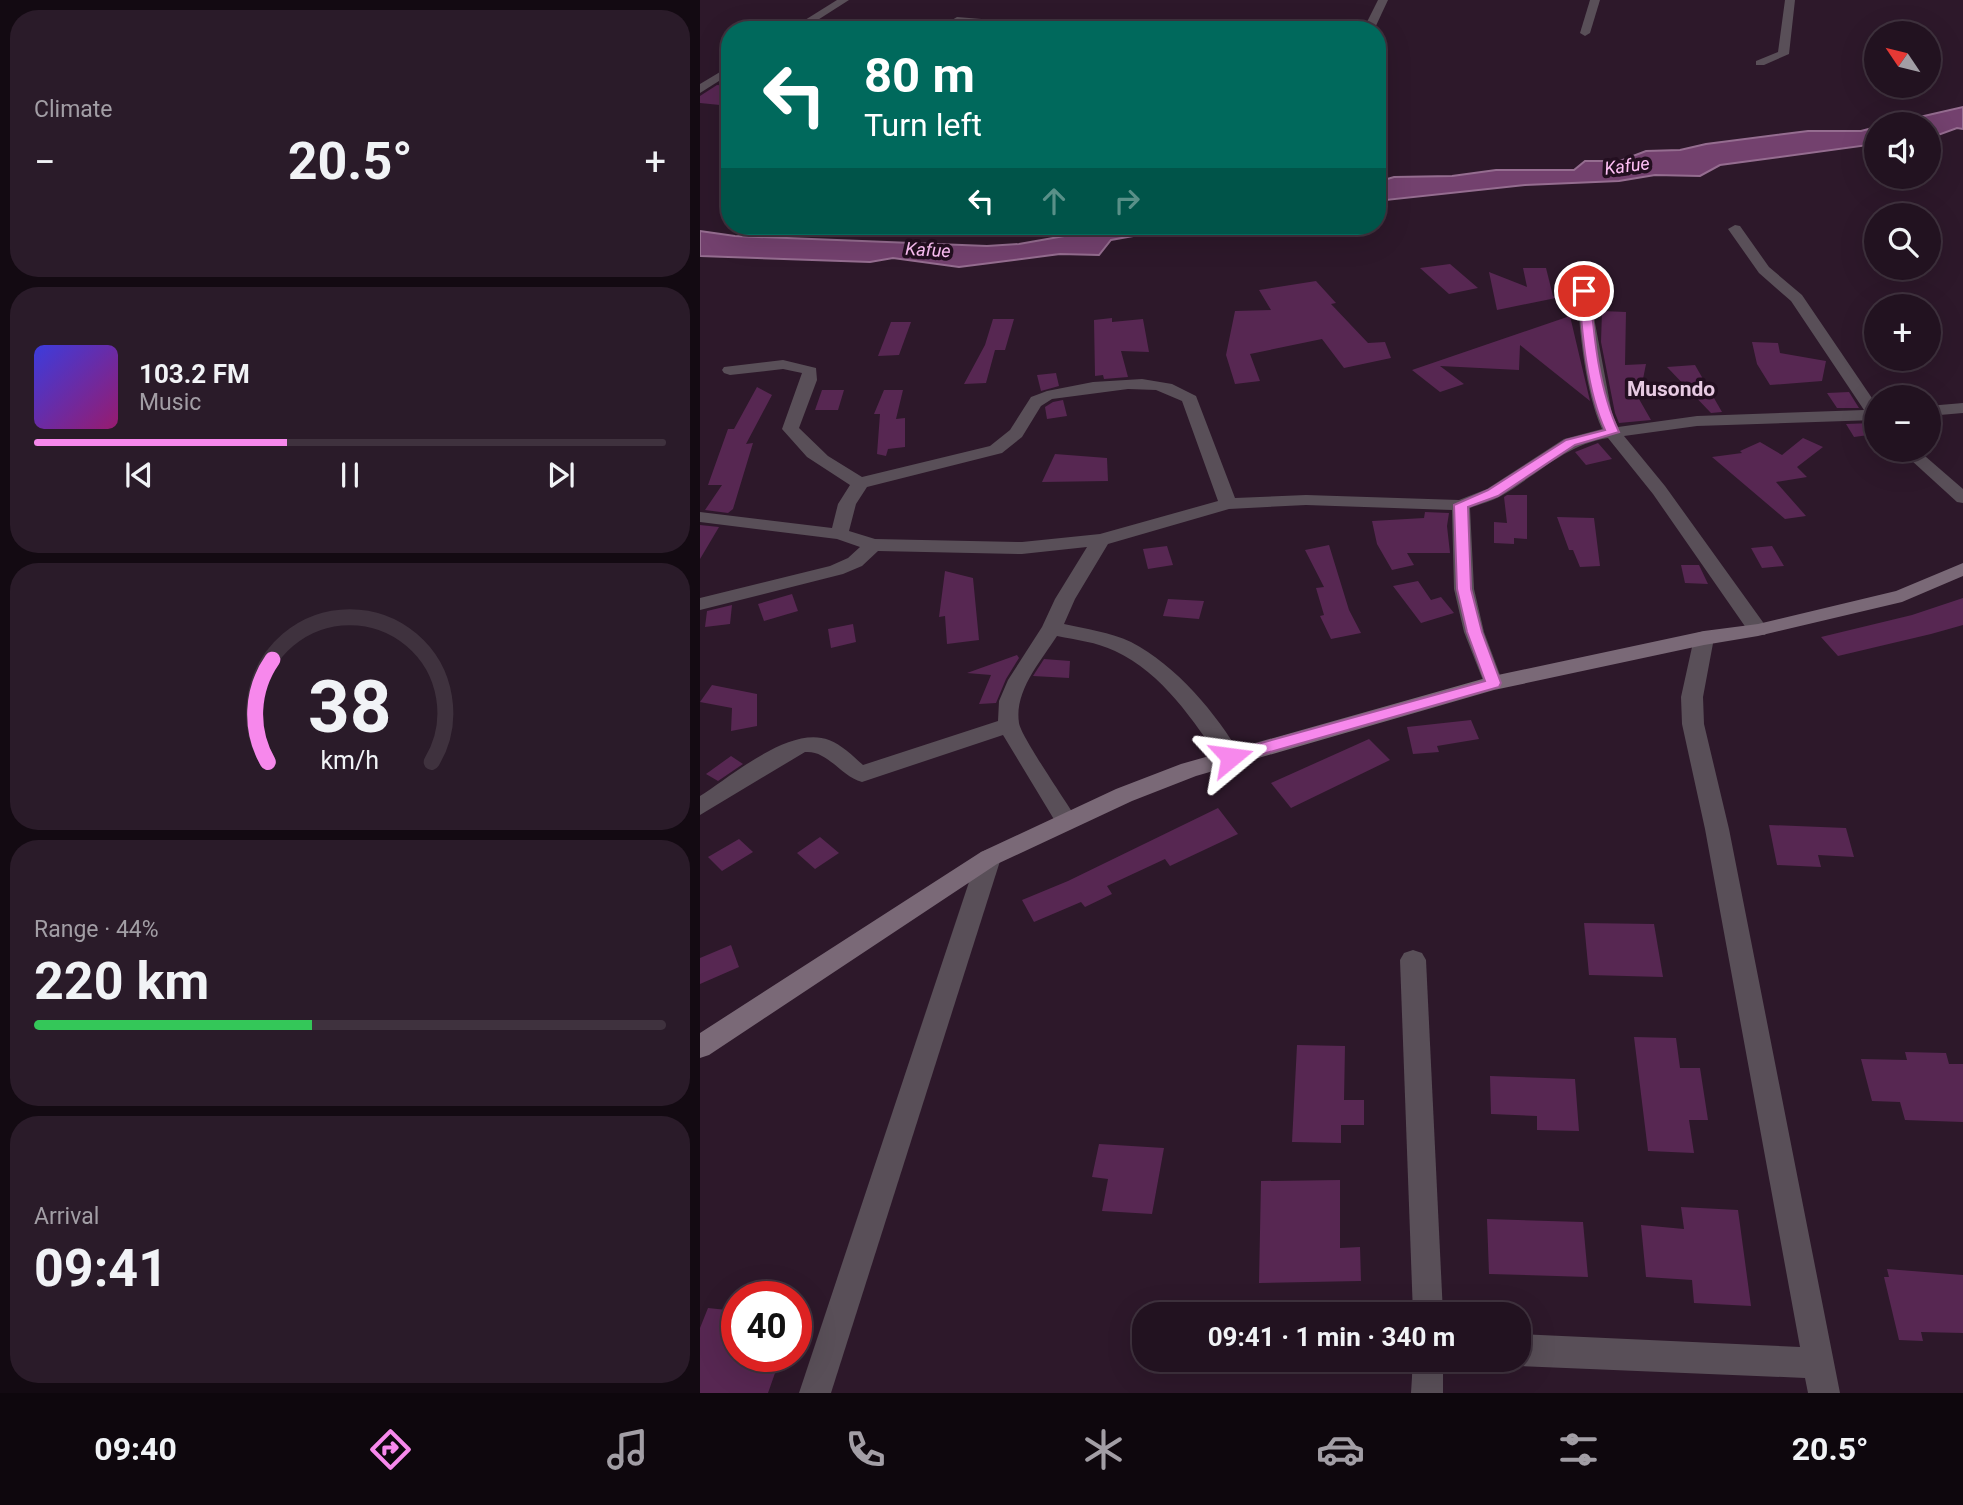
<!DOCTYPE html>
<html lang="en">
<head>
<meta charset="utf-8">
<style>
  body { margin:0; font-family:Roboto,sans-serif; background:#2a1b29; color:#f1f3f6; height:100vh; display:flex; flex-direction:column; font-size:26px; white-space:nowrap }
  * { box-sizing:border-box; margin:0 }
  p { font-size:23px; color:#a29ea5 }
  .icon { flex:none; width:38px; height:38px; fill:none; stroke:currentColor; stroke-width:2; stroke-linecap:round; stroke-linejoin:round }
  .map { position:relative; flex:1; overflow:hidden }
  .drawer { display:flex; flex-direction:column; gap:10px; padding:10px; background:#130a12; width:700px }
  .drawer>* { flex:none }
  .hud { position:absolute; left:21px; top:21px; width:665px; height:214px; border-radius:28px; box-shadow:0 7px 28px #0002,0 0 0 2px #3f323e; background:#00695c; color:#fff; overflow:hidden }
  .needle { width:46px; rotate:305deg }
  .buttons { position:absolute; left:1164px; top:21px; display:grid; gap:14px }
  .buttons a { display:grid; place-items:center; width:77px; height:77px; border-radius:50%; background:#221220; box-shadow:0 7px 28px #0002,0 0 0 2px #3f323e; font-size:35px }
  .speed { position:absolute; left:21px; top:1281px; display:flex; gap:14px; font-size:35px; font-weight:700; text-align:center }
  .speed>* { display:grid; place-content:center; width:91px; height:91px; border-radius:50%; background:#221220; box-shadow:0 7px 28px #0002,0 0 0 2px #3f323e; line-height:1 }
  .speed .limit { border:10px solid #d22; background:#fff; color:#111 }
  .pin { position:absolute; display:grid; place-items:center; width:60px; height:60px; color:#fff; margin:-30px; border:4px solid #fff; border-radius:50%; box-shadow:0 2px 7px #0007 }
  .me { position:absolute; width:77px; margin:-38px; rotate:74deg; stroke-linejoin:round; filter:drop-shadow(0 0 5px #0008) }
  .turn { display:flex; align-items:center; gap:24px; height:147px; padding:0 28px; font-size:32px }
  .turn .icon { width:91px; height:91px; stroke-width:2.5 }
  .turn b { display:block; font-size:49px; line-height:60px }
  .lanes { display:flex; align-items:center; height:66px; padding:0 28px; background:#0003; justify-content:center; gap:35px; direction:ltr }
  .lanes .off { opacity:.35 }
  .big { font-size:52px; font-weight:700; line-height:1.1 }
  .drawer .card { flex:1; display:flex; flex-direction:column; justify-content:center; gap:10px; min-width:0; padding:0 24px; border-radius:28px; background:#2a1b29 }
  .drawer .dial { align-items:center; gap:0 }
  .dial svg { height:182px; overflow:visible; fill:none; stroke:#3f323e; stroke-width:7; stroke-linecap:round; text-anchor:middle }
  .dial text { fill:#f1f3f6; stroke:none }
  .song { display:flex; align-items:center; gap:21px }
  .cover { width:84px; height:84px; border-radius:10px; background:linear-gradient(135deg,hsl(240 70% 55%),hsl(320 70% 35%)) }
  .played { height:7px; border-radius:4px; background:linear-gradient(90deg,#f788ec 40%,#3f323e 40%) }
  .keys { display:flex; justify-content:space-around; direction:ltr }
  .heat { display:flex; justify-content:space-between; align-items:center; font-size:38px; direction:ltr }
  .charge { height:10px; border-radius:5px; background:linear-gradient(90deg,#34c759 44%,#3f323e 0) }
  .trip { position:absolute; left:432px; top:1302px; width:399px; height:70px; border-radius:28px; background:#221220; box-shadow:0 7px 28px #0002,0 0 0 2px #3f323e; font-weight:700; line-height:70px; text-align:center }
  .tab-bar { display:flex; height:112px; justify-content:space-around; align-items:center; background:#0e070d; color:#a29ea5 }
  .tab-bar .icon { width:49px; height:49px }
  .tab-bar .active { color:#f788ec }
  .tab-bar b { font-size:32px; color:#f1f3f6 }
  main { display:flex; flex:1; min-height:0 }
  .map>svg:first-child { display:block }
</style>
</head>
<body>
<main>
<section class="drawer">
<div class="card"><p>Climate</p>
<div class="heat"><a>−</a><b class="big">20.5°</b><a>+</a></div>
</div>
<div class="card">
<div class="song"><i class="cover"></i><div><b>103.2 FM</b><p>Music</p></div></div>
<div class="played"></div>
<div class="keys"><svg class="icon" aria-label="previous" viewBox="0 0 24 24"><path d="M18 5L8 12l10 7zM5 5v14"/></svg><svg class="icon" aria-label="pause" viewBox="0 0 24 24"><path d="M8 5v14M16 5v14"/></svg><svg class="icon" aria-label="next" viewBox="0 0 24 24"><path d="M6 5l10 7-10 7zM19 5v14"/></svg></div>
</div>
<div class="card dial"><svg viewBox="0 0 100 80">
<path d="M14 69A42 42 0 1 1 86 69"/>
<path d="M14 69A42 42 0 0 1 16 24" stroke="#f788ec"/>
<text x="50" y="56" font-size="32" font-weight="700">38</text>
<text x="50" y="72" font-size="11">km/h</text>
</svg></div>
<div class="card"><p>Range · 44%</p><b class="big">220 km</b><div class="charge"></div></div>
<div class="card"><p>Arrival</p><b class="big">09:41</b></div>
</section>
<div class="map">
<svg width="1263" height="1393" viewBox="0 0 1263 1393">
  <rect width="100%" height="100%" fill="#2d182a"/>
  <!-- water -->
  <g fill="#73416e" stroke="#956d90" stroke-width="2">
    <polygon points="1263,107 1263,129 1257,128 1230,138 1228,124 1189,124"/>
    <polygon points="1176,127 1176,144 1020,165 1000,176 955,175 919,181 825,185 677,201 677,182 694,177 752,176 796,170 874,170 885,161 920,161 946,151 980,150 1006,144 1108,131 1161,131"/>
    <polygon points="421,226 489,226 411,240 399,255 360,254 259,267 193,258 170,262 0,256 0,231 35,236 287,246 319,244"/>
  </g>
  <!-- building -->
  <g fill="#572752">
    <polygon points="17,85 30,86 30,98 20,105 0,103 0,96"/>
    <polygon points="750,264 778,288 749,294 720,268"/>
    <polygon points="823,268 846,268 853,296 856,298 797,310 789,272 827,287"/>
    <polygon points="616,281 636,303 631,304 668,343 685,342 691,358 644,368 622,339 550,354 560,381 535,384 526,355 535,311 571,310 559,290"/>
    <polygon points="902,311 926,312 925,365 946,364 939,399 951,420 919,423 915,413 901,342"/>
    <polygon points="870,316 890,401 820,345 819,370 740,366 764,384 740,392 712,370"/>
    <polygon points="412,318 412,322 443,319 449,352 421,351 428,377 404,379 403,375 395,376 394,320"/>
    <polygon points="293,319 314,319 305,350 295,350 286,383 264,384 285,345"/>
    <polygon points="191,322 211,322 199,355 178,356"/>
    <polygon points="1052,342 1078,343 1080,353 1126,361 1122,381 1070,385 1057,364"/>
    <polygon points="995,365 1022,412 1011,413 967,367"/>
    <polygon points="356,373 359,386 341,391 337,375"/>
    <polygon points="57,387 72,395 46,444 53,443 33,509 28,513 5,510 22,485 8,485 28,429 34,429"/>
    <polygon points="122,390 144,390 138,410 115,410"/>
    <polygon points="184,390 203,390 196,419 205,418 205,447 188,449 186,456 177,454 180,414 174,414"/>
    <polygon points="1149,392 1159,408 1137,408 1127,393"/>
    <polygon points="363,400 367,416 347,419 345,407 353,402"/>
    <polygon points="1173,423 1176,434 1154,437 1146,424"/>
    <polygon points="1103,438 1123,447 1097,467 1107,477 1076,482 1106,516 1085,519 1012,457 1042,453 1040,451 1060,442 1082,455"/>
    <polygon points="898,443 912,459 886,465 875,452"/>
    <polygon points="355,454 407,458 408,481 342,482"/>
    <polygon points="807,495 827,495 827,539 814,538 814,544 794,543 794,522 807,523 804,497"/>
    <polygon points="725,512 749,513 747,526 750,553 707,553 714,565 692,570 677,544 672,521 724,518"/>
    <polygon points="857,517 894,518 900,566 880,567 873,550 869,550"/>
    <polygon points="0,525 19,527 0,559"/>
    <polygon points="629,545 649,610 661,633 631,639 620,616 624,615 616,588 624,587 605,550"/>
    <polygon points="467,546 473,565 448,569 443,549"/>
    <polygon points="1072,546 1084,566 1062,568 1051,548"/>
    <polygon points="981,565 999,565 1008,584 985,583"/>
    <polygon points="245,571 273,578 279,640 247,644 245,616 239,617"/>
    <polygon points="718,581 731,600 741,597 754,613 721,623 693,586"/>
    <polygon points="92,594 98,611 64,621 58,604"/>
    <polygon points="1263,598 1263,625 1231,634 1138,656 1121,637 1212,615"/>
    <polygon points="468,599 504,601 499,619 463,616"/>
    <polygon points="32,605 30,624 5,627 7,611"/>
    <polygon points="153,624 156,642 131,648 128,629"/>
    <polygon points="317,655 319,658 306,679 296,703 279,704 291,675 267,673"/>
    <polygon points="344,659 370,661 369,678 333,676"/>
    <polygon points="12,685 57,694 57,726 31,731 32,708 0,702"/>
    <polygon points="771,720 779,739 737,746 739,752 713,754 707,727"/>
    <polygon points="669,739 690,760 591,808 571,783"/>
    <polygon points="31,756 43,764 18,781 6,774"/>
    <polygon points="518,808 538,834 470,866 465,859 407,886 412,894 385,907 381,902 334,922 322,900 368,881"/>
    <polygon points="1069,825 1146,828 1154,857 1118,855 1121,867 1077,865"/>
    <polygon points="120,837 139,853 115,869 97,853"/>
    <polygon points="39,839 53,852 22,871 8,857"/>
    <polygon points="884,923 954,924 963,977 889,975"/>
    <polygon points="31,945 39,967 0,984 0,958"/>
    <polygon points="934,1037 976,1038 980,1068 1000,1068 1008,1120 989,1120 994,1153 948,1151"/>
    <polygon points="597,1045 645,1046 644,1100 664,1100 664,1125 641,1125 641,1143 592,1142"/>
    <polygon points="1205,1052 1246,1053 1249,1064 1263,1064 1263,1122 1205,1120 1200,1102 1172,1101 1161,1059 1207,1060"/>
    <polygon points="790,1076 875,1079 879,1131 837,1130 837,1116 791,1114"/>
    <polygon points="399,1144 464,1148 452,1214 402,1211 408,1179 392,1177"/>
    <polygon points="640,1180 640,1248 660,1247 661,1281 559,1283 561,1181"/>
    <polygon points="981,1207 1038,1210 1051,1306 994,1303 992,1280 946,1277 941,1225 984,1229"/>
    <polygon points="787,1219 883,1222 888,1277 789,1274"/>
    <polygon points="1187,1269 1263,1275 1263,1333 1221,1332 1223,1341 1199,1340 1184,1277 1189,1277"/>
    <polygon points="8,1308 37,1311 37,1356 81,1356 68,1393 0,1393 0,1328"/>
  </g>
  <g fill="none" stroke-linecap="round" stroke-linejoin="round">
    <!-- street -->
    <g fill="#594f58" fill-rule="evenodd">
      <polygon points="137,0 149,0 102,30 89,30"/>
      <polygon points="678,0 688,0 674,30 663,30"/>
      <polygon points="890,0 900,0 890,33 885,36 880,33"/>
      <polygon points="1085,0 1095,0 1089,54 1064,65 1056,65 1056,61 1078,52"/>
      <polygon points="257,17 382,27 387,30 339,30 253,22 252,20"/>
      <polygon points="30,66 30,74 0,93 0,84"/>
      <path d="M1035 225 1040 226 1069 267 1102 295 1176 404V420L997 426 924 436 965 486 1065 625 1068 630 1065 635H1051L953 494 908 438C867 444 837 475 801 496 792 501 780 504 770 508L774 589 784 632 803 683 800 688H786L764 632 754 589 752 510 606 505 529 509 408 544 375 599 364 624C386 629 410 632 431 642 477 666 516 713 542 757L539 763 531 765 523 763C493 721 463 673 415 651 396 642 377 640 357 636 341 661 314 691 319 723 321 737 367 802 377 820L374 826 366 829 358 826 303 735 162 782C140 776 128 750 105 752L0 815V796C32 776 90 725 129 740 142 745 153 756 163 765L298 721 299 701 308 680 342 627 355 599 387 547 322 554 178 551 162 566 143 574 0 610V598L130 566 148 558 160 547 137 539 0 522V512L132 528 138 504 150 485 107 457 82 429 102 373 83 369 30 375 24 373 22 370 24 367 83 360 116 368 117 380 99 428 128 456 162 477 290 446 310 430 331 397 347 391 393 382 442 379 472 384 496 396 535 498 606 495 759 500 787 489 864 439 902 429C885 390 880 334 877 291L884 287 891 291 895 323 912 414 918 427 997 416 1164 410 1091 301 1059 273 1028 229ZM428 389 456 390 482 401 518 501 400 534 322 542 175 539 149 531 156 504 167 487 302 453 322 437 341 406 352 399Z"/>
      <polygon points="1263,403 1263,413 1228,416 1228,406"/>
      <polygon points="1200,450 1218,450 1263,489 1263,503 1257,502"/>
      <polygon points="1004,631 1011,633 1014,638 1003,697 1004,724 1029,829 1140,1393 1108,1393 1105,1378 819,1366 808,1360 819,1360 819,1334 1100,1347 1005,829 982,724 981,697 994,638 997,633"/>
      <polygon points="289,849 297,852 301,858 131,1393 99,1393 277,858 281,852"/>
      <polygon points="713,950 722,953 726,960 743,1314 713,1314 700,960 704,953"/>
      <polygon points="713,1360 743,1360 743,1393 711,1393"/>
    </g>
    <!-- secondary -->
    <polygon fill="#7a6977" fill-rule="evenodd" points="1263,563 1263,576 1202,602 1058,636 1004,645 794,690 496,776 432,801 297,864 9,1055 0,1058 0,1033 281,852 416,789 481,764 793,676 1004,631 1058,624 1196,591"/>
  </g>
  <!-- route -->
  <path fill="#f788ec" stroke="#a15899" stroke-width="2" d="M884 288 890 291C894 337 899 390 919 432L875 445 798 496 768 507 771 589 782 632 801 683 799 687 531 763 525 761 523 757 525 753 785 681 767 632 757 589 754 505 788 490 866 440 905 430C887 391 882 334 879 291Z"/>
  <g text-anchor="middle" stroke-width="7" stroke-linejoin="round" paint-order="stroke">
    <!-- far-water labels -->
    <g font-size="18" font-style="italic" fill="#ffc1f6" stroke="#230f20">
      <text transform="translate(927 166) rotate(-7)" y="6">Kafue</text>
      <text transform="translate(228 250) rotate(3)" y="6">Kafue</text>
    </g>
    <!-- far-district labels -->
    <g font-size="21" font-weight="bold" fill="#e7cae2" stroke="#230f20">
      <text x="971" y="396">Musondo</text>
    </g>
  </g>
</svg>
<div class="buttons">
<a><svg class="needle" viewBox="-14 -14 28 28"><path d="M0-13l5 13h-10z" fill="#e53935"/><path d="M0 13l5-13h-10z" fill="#a29ea5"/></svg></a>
<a><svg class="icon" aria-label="sound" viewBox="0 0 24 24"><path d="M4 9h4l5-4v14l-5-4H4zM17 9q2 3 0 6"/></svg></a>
<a><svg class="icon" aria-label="search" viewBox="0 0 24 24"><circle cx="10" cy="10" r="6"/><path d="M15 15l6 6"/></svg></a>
<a>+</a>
<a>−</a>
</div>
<div class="speed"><div class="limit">40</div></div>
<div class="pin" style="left:884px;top:291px;background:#d93025"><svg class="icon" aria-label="arrive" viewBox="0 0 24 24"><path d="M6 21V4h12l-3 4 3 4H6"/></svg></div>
<svg class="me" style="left:531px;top:757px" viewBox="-20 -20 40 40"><path d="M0-17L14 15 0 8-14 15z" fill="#f788ec" stroke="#fff" stroke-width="4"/></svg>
<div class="trip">09:41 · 1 min · 340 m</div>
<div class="hud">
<div class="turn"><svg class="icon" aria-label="left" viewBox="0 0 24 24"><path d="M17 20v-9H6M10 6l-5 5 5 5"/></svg><div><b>80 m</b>Turn left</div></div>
<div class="lanes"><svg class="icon" aria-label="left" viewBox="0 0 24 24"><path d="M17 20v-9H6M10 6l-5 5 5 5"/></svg><svg class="icon off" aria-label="ahead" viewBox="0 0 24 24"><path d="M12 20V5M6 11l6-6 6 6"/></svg><svg class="icon off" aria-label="right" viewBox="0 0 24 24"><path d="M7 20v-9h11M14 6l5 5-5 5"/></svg></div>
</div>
</div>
</main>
<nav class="tab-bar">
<b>09:40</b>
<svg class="icon active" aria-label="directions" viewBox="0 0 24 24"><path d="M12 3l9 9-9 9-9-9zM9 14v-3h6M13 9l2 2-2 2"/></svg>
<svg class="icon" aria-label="music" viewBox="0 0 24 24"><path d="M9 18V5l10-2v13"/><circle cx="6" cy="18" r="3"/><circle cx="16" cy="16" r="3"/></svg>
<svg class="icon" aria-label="phone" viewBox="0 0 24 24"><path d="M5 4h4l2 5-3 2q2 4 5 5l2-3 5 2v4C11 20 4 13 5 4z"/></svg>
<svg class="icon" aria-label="climate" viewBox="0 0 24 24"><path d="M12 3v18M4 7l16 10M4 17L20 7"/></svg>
<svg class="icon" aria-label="car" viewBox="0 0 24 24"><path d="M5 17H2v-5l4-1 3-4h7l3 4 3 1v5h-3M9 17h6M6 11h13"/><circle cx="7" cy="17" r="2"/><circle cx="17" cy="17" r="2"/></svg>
<svg class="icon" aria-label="filters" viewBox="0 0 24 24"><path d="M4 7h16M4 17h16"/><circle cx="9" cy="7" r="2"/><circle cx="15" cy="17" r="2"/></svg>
<b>20.5°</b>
</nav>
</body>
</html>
